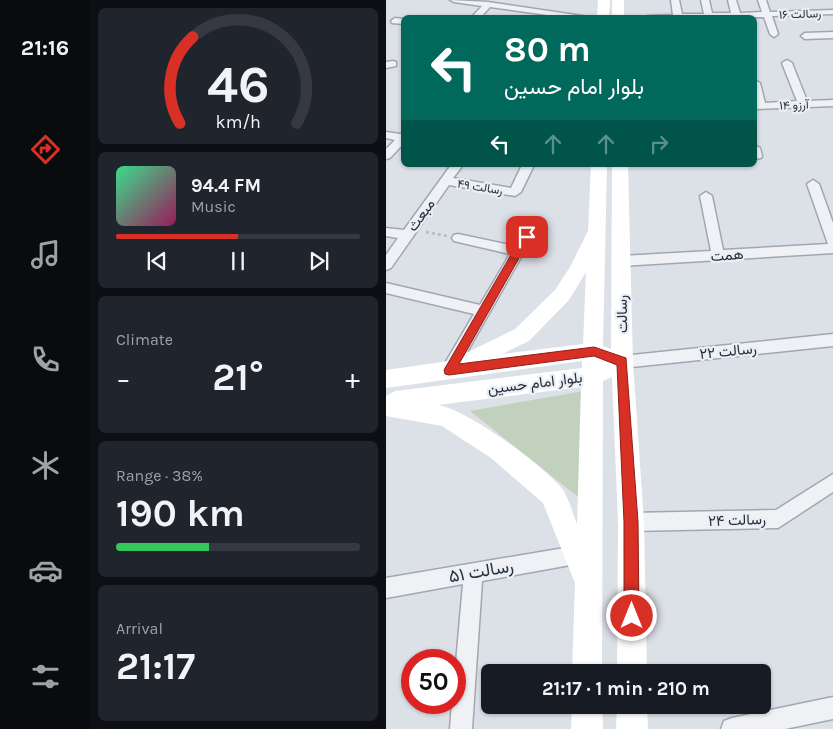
<!DOCTYPE html>
<html lang="en">
<head>
<meta charset="utf-8">
<style>
  body { margin:0; font-family:Karla,Vazirmatn,sans-serif; background:#20242c; color:#f1f3f6; height:100vh; display:flex; flex-direction:column; font-size:19px; white-space:nowrap }
  * { box-sizing:border-box; margin:0 }
  p { font-size:16px; color:#9ea1a6 }
  .icon { flex:none; width:28px; height:28px; fill:none; stroke:currentColor; stroke-width:2; stroke-linecap:round; stroke-linejoin:round }
  .map { position:relative; flex:1; overflow:hidden }
  .side { display:flex; flex-direction:column; gap:8px; padding:8px; background:#0d0f14; width:296px }
  .side>* { flex:none }
  .top-card { position:absolute; left:15px; top:15px; width:356px; height:152px; border-radius:8px; box-shadow:0 1px 4px #0004; background:#00695c; color:#fff; overflow:hidden }
  .speed { position:absolute; left:15px; top:649px; display:flex; gap:10px; font-size:25px; font-weight:700; text-align:center }
  .speed>* { display:grid; place-content:center; width:65px; height:65px; border-radius:50%; background:#171b24; box-shadow:0 1px 4px #0004; line-height:1 }
  .speed .limit { border:8px solid #d22; background:#fff; color:#111 }
  .pin { position:absolute; display:grid; place-items:center; width:42px; height:42px; color:#fff; margin:-21px; border-radius:10px; box-shadow:0 2px 8px #0006 }
  .me { position:absolute; width:55px; margin:-28px; rotate:0deg; stroke-linejoin:round; filter:drop-shadow(0 0 4px #0008) }
  .turn { display:flex; align-items:center; gap:18px; height:105px; padding:0 20px; font-size:22px }
  .turn .icon { width:65px; height:65px; stroke-width:2.5 }
  .turn b { display:block; font-size:35px; line-height:42px }
  .lanes { display:flex; align-items:center; height:48px; padding:0 20px; background:#0003; justify-content:center; gap:25px; direction:ltr }
  .lanes .off { opacity:.35 }
  .big { font-size:38px; font-weight:700; line-height:1.1 }
  .side .widget { flex:1; display:flex; flex-direction:column; justify-content:center; gap:8px; min-width:0; padding:0 18px; border-radius:8px; background:#20242c }
  .side .dial { align-items:center; gap:0 }
  .dial svg { height:130px; overflow:visible; fill:none; stroke:#363941; stroke-width:7; stroke-linecap:round; text-anchor:middle }
  .dial text { fill:#f1f3f6; stroke:none }
  .song { display:flex; align-items:center; gap:15px }
  .cover { width:60px; height:60px; border-radius:8px; background:linear-gradient(135deg,hsl(150 70% 55%),hsl(330 70% 35%)) }
  .played { height:5px; border-radius:2px; background:linear-gradient(90deg,#d93025 50%,#363941 50%) }
  .keys { display:flex; justify-content:space-around; direction:ltr }
  .heat { display:flex; justify-content:space-between; align-items:center; font-size:28px; direction:ltr }
  .charge { height:8px; border-radius:4px; background:linear-gradient(90deg,#34c759 38%,#363941 0) }
  .trip { position:absolute; left:95px; top:664px; width:290px; height:50px; border-radius:8px; background:#171b24; box-shadow:0 1px 4px #0004; font-weight:700; line-height:50px; text-align:center }
  main { display:flex; flex:1; min-height:0 }
  .dock { display:flex; flex-direction:column; width:90px; justify-content:space-around; align-items:center; background:#090b0e; color:#9ea1a6 }
  .dock .icon { width:35px; height:35px }
  .dock .current { color:#d93025 }
  .dock b { font-size:22px; color:#f1f3f6 }
  .map>svg:first-child { display:block }
</style>
</head>
<body>
<main>
<nav class="dock">
<b>21:16</b>
<svg class="icon current" aria-label="directions" viewBox="0 0 24 24"><path d="M12 3l9 9-9 9-9-9zM9 14v-3h6M13 9l2 2-2 2"/></svg>
<svg class="icon" aria-label="music" viewBox="0 0 24 24"><path d="M9 18V5l10-2v13"/><circle cx="6" cy="18" r="3"/><circle cx="16" cy="16" r="3"/></svg>
<svg class="icon" aria-label="phone" viewBox="0 0 24 24"><path d="M5 4h4l2 5-3 2q2 4 5 5l2-3 5 2v4C11 20 4 13 5 4z"/></svg>
<svg class="icon" aria-label="climate" viewBox="0 0 24 24"><path d="M12 3v18M4 7l16 10M4 17L20 7"/></svg>
<svg class="icon" aria-label="car" viewBox="0 0 24 24"><path d="M5 17H2v-5l4-1 3-4h7l3 4 3 1v5h-3M9 17h6M6 11h13"/><circle cx="7" cy="17" r="2"/><circle cx="17" cy="17" r="2"/></svg>
<svg class="icon" aria-label="filters" viewBox="0 0 24 24"><path d="M4 7h16M4 17h16"/><circle cx="9" cy="7" r="2"/><circle cx="15" cy="17" r="2"/></svg>
</nav>
<section class="side">
<div class="widget dial"><svg viewBox="0 0 100 80">
<path d="M14 69A42 42 0 1 1 86 69"/>
<path d="M14 69A42 42 0 0 1 22 16" stroke="#d93025"/>
<text x="50" y="56" font-size="32" font-weight="700">46</text>
<text x="50" y="72" font-size="11">km/h</text>
</svg></div>
<div class="widget">
<div class="song"><i class="cover"></i><div><b>94.4 FM</b><p>Music</p></div></div>
<div class="played"></div>
<div class="keys"><svg class="icon" aria-label="previous" viewBox="0 0 24 24"><path d="M18 5L8 12l10 7zM5 5v14"/></svg><svg class="icon" aria-label="pause" viewBox="0 0 24 24"><path d="M8 5v14M16 5v14"/></svg><svg class="icon" aria-label="next" viewBox="0 0 24 24"><path d="M6 5l10 7-10 7zM19 5v14"/></svg></div>
</div>
<div class="widget"><p>Climate</p>
<div class="heat"><a>−</a><b class="big">21°</b><a>+</a></div>
</div>
<div class="widget"><p>Range · 38%</p><b class="big">190 km</b><div class="charge"></div></div>
<div class="widget"><p>Arrival</p><b class="big">21:17</b></div>
</section>
<div class="map">
<svg width="447" height="729" viewBox="0 0 447 729">
  <rect width="100%" height="100%" fill="#dce0e7"/>
  <!-- green -->
  <polygon fill="#c2d1bd" points="198,391 192,497 84,411"/>
  <g fill="none" stroke-linecap="round" stroke-linejoin="round">
    <!-- street casing -->
    <g stroke="#a1a7b1" stroke-width="3">
      <g id="street">
        <polygon points="64,0 102,2 210,18 183,18 104,7 94,18 85,18 96,6 68,2"/>
        <polygon points="285,0 293,0 296,14 318,14 315,0 323,0 326,13 345,13 342,0 350,0 354,13 376,12 372,0 380,0 384,12 447,10 447,14 386,16 392,34 388,37 384,34 378,17 257,18 261,16 287,15"/>
        <polygon points="9,18 18,19 18,24 6,23 5,21"/>
        <polygon points="447,32 447,38 419,39 415,36 419,33"/>
        <polygon points="401,60 406,63 421,101 447,100 447,106 369,109 369,80 374,83 379,103 411,101 396,63"/>
        <polygon points="7,61 10,62 10,66 0,68 0,62"/>
        <polygon points="0,132 14,134 18,133 18,143 4,158 0,159 0,149 9,140 0,138"/>
        <polygon points="369,145 374,148 376,156 375,158 369,159"/>
        <polygon points="65,165 77,165 67,178 125,188 136,165 148,165 135,192 129,196 63,185 5,268 0,270 0,255 12,238 0,236 0,228 18,230"/>
        <polygon points="427,180 433,184 447,223 447,253 235,266 230,264 229,261 230,258 235,256 325,251 314,196 320,192 326,196 337,250 442,244 421,184"/>
        <polygon points="149,218 155,222 68,375 63,376 58,375 55,370 58,365 88,314 0,293 0,283 94,305 124,254 68,241 66,238 68,235 72,234 129,246 145,219"/>
        <polygon points="447,334 447,346 236,368 231,366 229,362 231,358 236,356"/>
        <polygon points="447,474 447,492 392,528 245,531 239,528 236,522 239,516 245,513 390,510"/>
        <polygon points="190,546 197,548 199,555 197,562 190,564 96,581 86,729 64,729 66,702 69,702 69,674 77,584 0,598 0,578"/>
        <polygon points="447,697 447,719 399,729 335,729 338,721 346,718"/>
      </g>
    </g>
    <!-- path -->
    <polyline stroke="#b6bbc1" stroke-width="2.5" stroke-dasharray="3 3" stroke-linecap="butt" points="40,232 61,236"/>
    <!-- street -->
    <use href="#street" fill="#eff1f5" fill-rule="evenodd"/>
    <!-- secondary -->
    <g fill="#fff" fill-rule="evenodd">
      <polygon points="212,0 224,0 223,18 211,18"/>
      <rect x="226" y="0" width="12" height="18"/>
      <path d="M205 165H221L217 346 225 349 226 165H242L247 362 258 522 261 672H231L232 522 226 377 217 381 216 672H186L189 583 157 503 105 458 56 426 0 416V396L9 391 196 368V361L0 388V370L70 360 72 357 129 329 169 290 184 267 202 231ZM200 272 197 344 116 354 143 341 183 300ZM195 387 191 524C186 512 182 494 173 485 152 462 82 410 52 405Z"/>
      <polygon points="186,705 216,705 217,729 185,729"/>
      <polygon points="231,705 261,705 262,729 230,729"/>
    </g>
  </g>
  <!-- route -->
  <polygon fill="#d93025" stroke="#8d1f18" points="141,233 145,237 73,364 208,347 240,358 252,522 253,616 251,622 246,624 240,622 238,616 238,522 231,365 208,356 63,375 59,374 58,370 137,234"/>
  <g text-anchor="middle" stroke-width="4.5" stroke-linejoin="round" paint-order="stroke">
    <!-- far-street labels -->
    <g font-size="12" fill="#252f3d" stroke="#ebeff4">
      <text transform="translate(414 14) rotate(-2)" y="4">رسالت ۱۶</text>
      <text transform="translate(408 105) rotate(-2)" y="4">۱۴ آرزو</text>
      <text transform="translate(94 187) rotate(9)" y="4">رسالت ۴۹</text>
    </g>
    <!-- street labels -->
    <g font-size="15" fill="#252f3d" stroke="#ebeff4">
      <text transform="translate(35 215) rotate(-54)" y="5">مبعث</text>
      <text transform="translate(341 255) rotate(-4)" y="5">همت</text>
      <text transform="translate(236 314) rotate(-91)" y="5">رسالت</text>
      <text transform="translate(342 351) rotate(-6)" y="5">رسالت ۲۲</text>
      <text transform="translate(149 383) rotate(-7)" y="5">بلوار امام حسین</text>
      <text transform="translate(351 520) rotate(-2)" y="5">رسالت ۲۴</text>
    </g>
    <!-- near-street labels -->
    <g font-size="18" fill="#252f3d" stroke="#ebeff4">
      <text transform="translate(95 571) rotate(-10)" y="6">رسالت ۵۱</text>
    </g>
  </g>
</svg>
<div class="speed"><div class="limit">50</div></div>
<div class="pin" style="left:141px;top:237px;background:#d93025"><svg class="icon" aria-label="arrive" viewBox="0 0 24 24"><path d="M6 21V4h12l-3 4 3 4H6"/></svg></div>
<svg class="me" style="left:246px;top:616px" viewBox="-20 -20 40 40"><circle r="17" fill="#d93025" stroke="#fff" stroke-width="3"/><path d="M0-11L8 9 0 5-8 9z" fill="#fff"/></svg>
<div class="trip">21:17 · 1 min · 210 m</div>
<div class="top-card">
<div class="turn"><svg class="icon" aria-label="left" viewBox="0 0 24 24"><path d="M17 20v-9H6M10 6l-5 5 5 5"/></svg><div><b>80 m</b>بلوار امام حسین</div></div>
<div class="lanes"><svg class="icon" aria-label="left" viewBox="0 0 24 24"><path d="M17 20v-9H6M10 6l-5 5 5 5"/></svg><svg class="icon off" aria-label="ahead" viewBox="0 0 24 24"><path d="M12 20V5M6 11l6-6 6 6"/></svg><svg class="icon off" aria-label="ahead" viewBox="0 0 24 24"><path d="M12 20V5M6 11l6-6 6 6"/></svg><svg class="icon off" aria-label="right" viewBox="0 0 24 24"><path d="M7 20v-9h11M14 6l5 5-5 5"/></svg></div>
</div>
</div>
</main>
</body>
</html>
